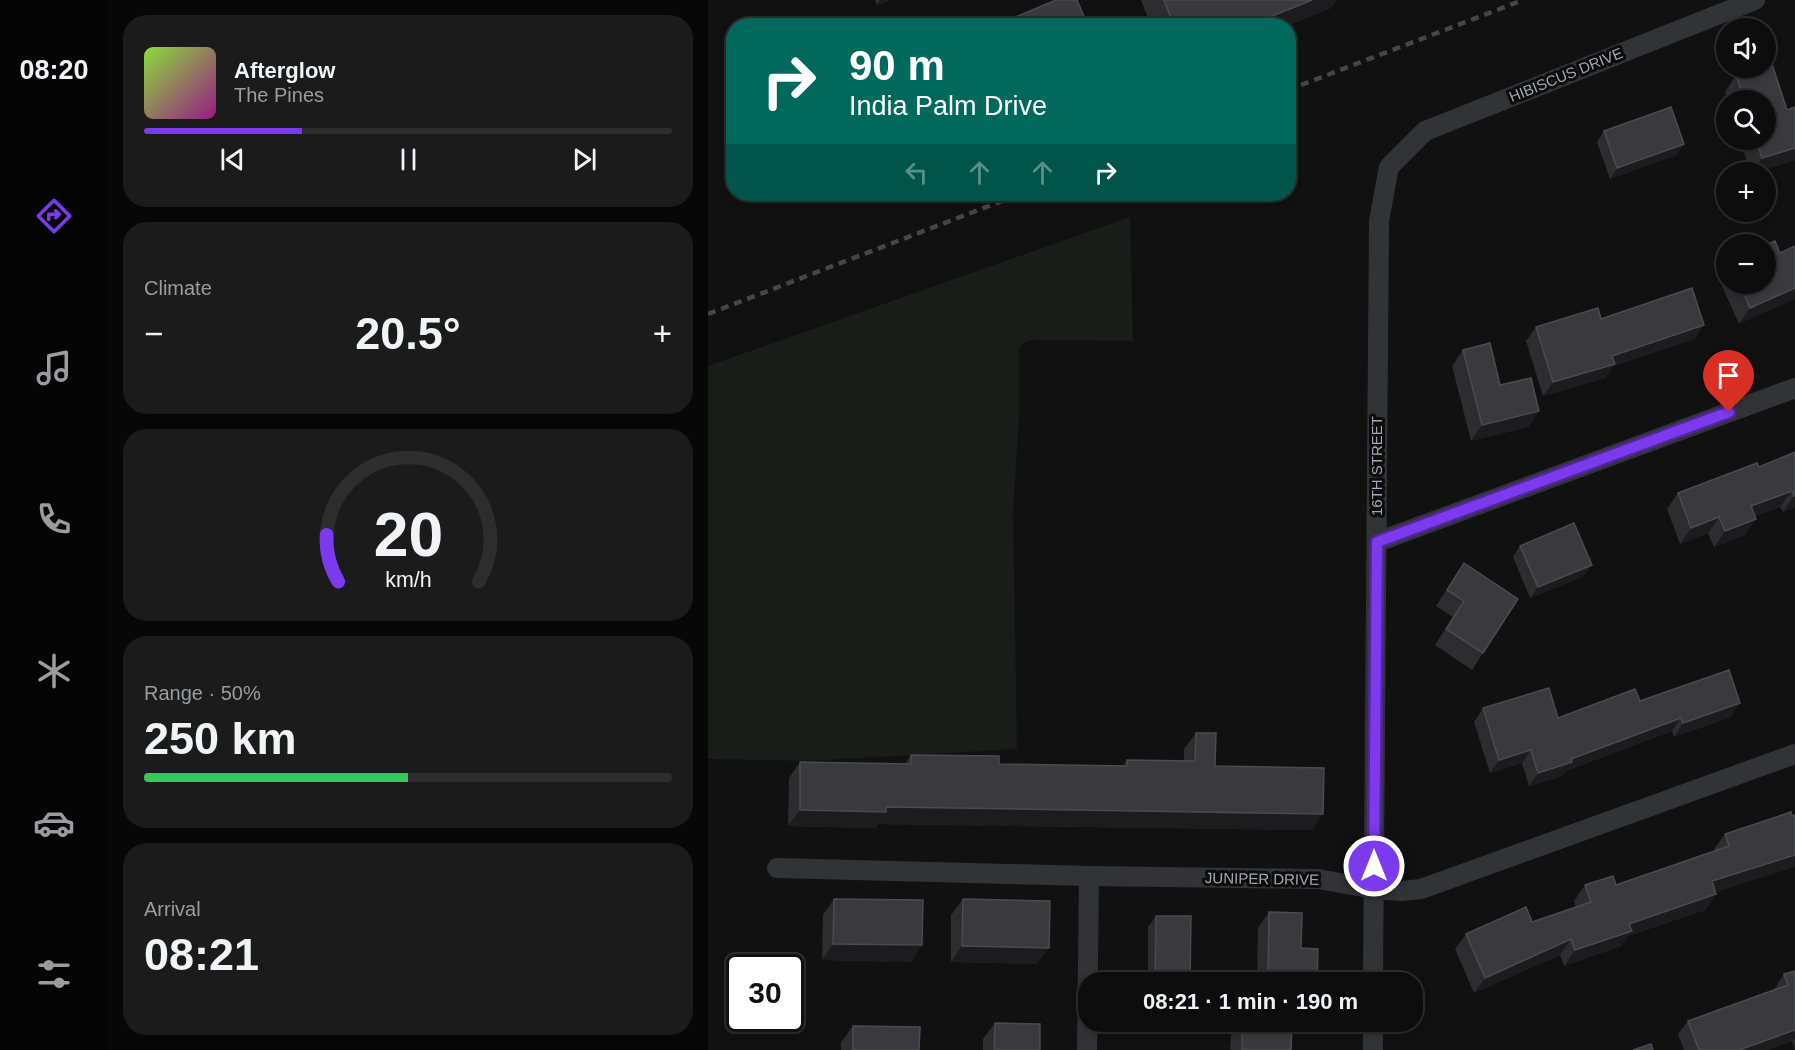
<!DOCTYPE html>
<html lang="en">
<head>
<meta charset="utf-8">
<style>
  body { margin:0; font-family:Arial,sans-serif; background:#1b1b1c; color:#f1f3f6; height:100vh; display:flex; flex-direction:column; font-size:22px; white-space:nowrap }
  * { box-sizing:border-box; margin:0 }
  p { font-size:20px; color:#9a9c9e }
  .icon { flex:none; width:33px; height:33px; fill:none; stroke:currentColor; stroke-width:2; stroke-linecap:round; stroke-linejoin:round }
  .map { position:relative; flex:1; overflow:hidden }
  .drawer { display:flex; flex-direction:column; gap:15px; padding:15px; background:#070708; width:600px }
  .drawer>* { flex:none }
  .top-card { position:absolute; left:18px; top:18px; width:570px; height:183px; border-radius:24px; box-shadow:0 3px 9px #0003,0 0 0 2px #2d2d2e; background:#00695c; color:#fff; overflow:hidden }
  .controls { position:absolute; left:1008px; top:18px; display:grid; gap:12px }
  .controls a { display:grid; place-items:center; width:60px; height:60px; border-radius:50%; background:#0d0d0e; box-shadow:0 3px 9px #0003,0 0 0 2px #2d2d2e; font-size:30px }
  .speed { position:absolute; left:18px; top:954px; display:flex; gap:12px; font-size:30px; font-weight:700; text-align:center }
  .speed>* { display:grid; place-content:center; width:78px; height:78px; border-radius:50%; background:#0d0d0e; box-shadow:0 3px 9px #0003,0 0 0 2px #2d2d2e; line-height:1 }
  .speed .limit { border:3px solid #111; border-radius:9px; background:#fff; color:#111 }
  .pin { position:absolute; display:grid; place-items:center; width:51px; height:51px; color:#fff; margin:-62px -26px; border-radius:50% 50% 50% 0; rotate:-45deg; box-shadow:0 0 6px #0007 }
  .pin .icon { rotate:45deg }
  .me { position:absolute; width:66px; margin:-33px; rotate:0deg; stroke-linejoin:round; filter:drop-shadow(0 0 4px #0008) }
  .turn { display:flex; align-items:center; gap:21px; height:126px; padding:0 24px; font-size:27px }
  .turn .icon { width:78px; height:78px; stroke-width:2.5 }
  .turn b { display:block; font-size:42px; line-height:51px }
  .lanes { display:flex; align-items:center; height:57px; padding:0 24px; background:#0003; justify-content:center; gap:30px; direction:ltr }
  .lanes .off { opacity:.35 }
  .big { font-size:45px; font-weight:800; line-height:1.1 }
  .drawer .widget { flex:1; display:flex; flex-direction:column; justify-content:center; gap:9px; min-width:0; padding:0 21px; border-radius:24px; background:#1b1b1c }
  .drawer .dial { align-items:center; gap:0 }
  .dial svg { height:156px; overflow:visible; fill:none; stroke:#2d2d2e; stroke-width:7; stroke-linecap:round; text-anchor:middle }
  .dial text { fill:#f1f3f6; stroke:none }
  .song { display:flex; align-items:center; gap:18px }
  .cover { width:72px; height:72px; border-radius:9px; background:linear-gradient(135deg,hsl(90 70% 55%),hsl(310 70% 35%)) }
  .played { height:6px; border-radius:3px; background:linear-gradient(90deg,#7c3aed 30%,#2d2d2e 30%) }
  .keys { display:flex; justify-content:space-around; direction:ltr }
  .heat { display:flex; justify-content:space-between; align-items:center; font-size:33px; direction:ltr }
  .charge { height:9px; border-radius:4px; background:linear-gradient(90deg,#34c759 50%,#2d2d2e 0) }
  .trip { position:absolute; left:370px; top:972px; width:345px; height:60px; border-radius:24px; background:#0d0d0e; box-shadow:0 3px 9px #0003,0 0 0 2px #2d2d2e; font-weight:800; line-height:60px; text-align:center }
  main { display:flex; flex:1; min-height:0 }
  .menu { display:flex; flex-direction:column; width:108px; justify-content:space-around; align-items:center; background:#050506; color:#9a9c9e }
  .menu .icon { width:42px; height:42px }
  .menu .active { color:#7c3aed }
  .menu b { font-size:27px; color:#f1f3f6 }
  .map>svg:first-child { display:block }
</style>
</head>
<body>
<main>
<nav class="menu">
<b>08:20</b>
<svg class="icon active" aria-label="directions" viewBox="0 0 24 24"><path d="M12 3l9 9-9 9-9-9zM9 14v-3h6M13 9l2 2-2 2"/></svg>
<svg class="icon" aria-label="music" viewBox="0 0 24 24"><path d="M9 18V5l10-2v13"/><circle cx="6" cy="18" r="3"/><circle cx="16" cy="16" r="3"/></svg>
<svg class="icon" aria-label="phone" viewBox="0 0 24 24"><path d="M5 4h4l2 5-3 2q2 4 5 5l2-3 5 2v4C11 20 4 13 5 4z"/></svg>
<svg class="icon" aria-label="climate" viewBox="0 0 24 24"><path d="M12 3v18M4 7l16 10M4 17L20 7"/></svg>
<svg class="icon" aria-label="car" viewBox="0 0 24 24"><path d="M5 17H2v-5l4-1 3-4h7l3 4 3 1v5h-3M9 17h6M6 11h13"/><circle cx="7" cy="17" r="2"/><circle cx="17" cy="17" r="2"/></svg>
<svg class="icon" aria-label="filters" viewBox="0 0 24 24"><path d="M4 7h16M4 17h16"/><circle cx="9" cy="7" r="2"/><circle cx="15" cy="17" r="2"/></svg>
</nav>
<section class="drawer">
<div class="widget">
<div class="song"><i class="cover"></i><div><b>Afterglow</b><p>The Pines</p></div></div>
<div class="played"></div>
<div class="keys"><svg class="icon" aria-label="previous" viewBox="0 0 24 24"><path d="M18 5L8 12l10 7zM5 5v14"/></svg><svg class="icon" aria-label="pause" viewBox="0 0 24 24"><path d="M8 5v14M16 5v14"/></svg><svg class="icon" aria-label="next" viewBox="0 0 24 24"><path d="M6 5l10 7-10 7zM19 5v14"/></svg></div>
</div>
<div class="widget"><p>Climate</p>
<div class="heat"><a>−</a><b class="big">20.5°</b><a>+</a></div>
</div>
<div class="widget dial"><svg viewBox="0 0 100 80">
<path d="M14 69A42 42 0 1 1 86 69"/>
<path d="M14 69A42 42 0 0 1 8 45" stroke="#7c3aed"/>
<text x="50" y="56" font-size="32" font-weight="700">20</text>
<text x="50" y="72" font-size="11">km/h</text>
</svg></div>
<div class="widget"><p>Range · 50%</p><b class="big">250 km</b><div class="charge"></div></div>
<div class="widget"><p>Arrival</p><b class="big">08:21</b></div>
</section>
<div class="map">
<svg width="1087" height="1050" viewBox="0 0 1087 1050">
  <rect width="100%" height="100%" fill="#111112"/>
  <!-- green -->
  <polygon fill="#181d19" points="422,217 425,341 323,340 316,343 311,348 311,416 305,511 309,749 101,761 0,759 0,366"/>
  <g fill="none" stroke-linecap="round" stroke-linejoin="round">
    <!-- street -->
    <g stroke="#323337" stroke-width="20">
      <polyline points="669,542 1087,388"/>
      <polyline points="69,868 381,876 610,879 666,889 693,891 713,889 1087,754"/>
      <polyline points="665,982 671,221 681,167 717,131 1047,0"/>
      <polyline points="379,1050 381,876"/>
      <polyline points="665,1050 665,1022"/>
    </g>
    <!-- rail -->
    <g stroke="#45464c" stroke-width="4.5" stroke-dasharray="8 6" stroke-linecap="butt">
      <polyline points="580,90 815,0"/>
      <polyline points="0,314 312,194"/>
    </g>
  </g>
  <!-- wall -->
  <g fill="#2d2d30">
    <polygon points="167,0 183,0 169,5"/>
    <polygon points="433,0 629,0 623,8 578,26 443,26"/>
    <polygon points="1028,75 1079,110 1087,107 1087,160 1048,172 1042,172 1032,140 1058,140 1058,100 1020,100 1017,92"/>
    <polygon points="896,131 976,144 968,155 902,179 889,142"/>
    <polygon points="1087,246 1031,324 1013,284 1018,277 1018,284 1058,284"/>
    <polygon points="893,319 996,325 986,339 905,366 897,378 835,396 818,341 828,327"/>
    <polygon points="755,350 792,385 831,411 820,427 763,441 744,366"/>
    <polygon points="1087,452 1087,507 1075,512 1072,507 1047,516 1037,535 1006,547 1000,533 972,544 959,509 970,493 1051,467"/>
    <polygon points="812,546 876,576 822,598 805,557"/>
    <polygon points="756,563 775,653 764,670 727,645 745,617 728,606"/>
    <polygon points="932,701 1023,717 966,737 964,731 858,771 854,776 821,786 814,763 782,773 766,722 775,708 850,718"/>
    <polygon points="488,733 507,766 604,830 170,824 167,828 80,826 81,778 92,762 197,764 203,755 291,764 415,766 419,760 476,761 476,749"/>
    <polygon points="1083,812 1007,892 1008,894 997,910 920,936 913,946 856,966 852,955 766,993 747,949 758,934 824,922 868,907 866,901 877,885 908,885 1007,851 1006,849 1017,834"/>
    <polygon points="126,899 203,962 114,960 115,915"/>
    <polygon points="255,899 329,964 243,962 243,915"/>
    <polygon points="561,912 593,948 609,982 549,982 550,928"/>
    <polygon points="448,916 482,982 440,982 440,927"/>
    <polygon points="1087,971 1087,1050 1084,1041 1060,1050 976,1050 970,1034 980,1021 1067,989 1067,988 1076,974"/>
    <polygon points="532,1022 584,1022 583,1050 522,1050 523,1035"/>
    <polygon points="287,1023 332,1050 275,1050 275,1039"/>
    <polygon points="145,1026 211,1050 133,1050 133,1042"/>
  </g>
  <!-- shaded-wall -->
  <g fill="#1c1c1e">
    <polygon points="172,0 183,0 169,5"/>
    <polygon points="604,0 629,0 623,8 578,26 540,26"/>
    <polygon points="976,144 968,155 902,179 909,168"/>
    <polygon points="1087,148 1087,160 1048,172 1044,172 1054,158"/>
    <polygon points="1087,288 1087,299 1031,324 1042,308"/>
    <polygon points="996,325 986,339 905,366 897,378 835,396 845,382 904,356"/>
    <polygon points="831,411 820,427 763,441 774,425"/>
    <polygon points="1084,491 1072,507 1032,522 1043,506"/>
    <polygon points="1086,496 1087,496 1087,507 1075,512"/>
    <polygon points="1011,517 1000,533 972,544 983,528"/>
    <polygon points="1048,519 1037,535 1006,547 1017,531"/>
    <polygon points="884,565 876,576 822,598 830,587"/>
    <polygon points="1032,703 1023,717 966,737 975,723"/>
    <polygon points="973,718 964,731 858,771 854,776 821,786 830,773 863,759"/>
    <polygon points="823,750 814,763 782,773 791,760"/>
    <polygon points="178,807 615,814 604,830 170,824 167,828 80,826 92,810"/>
    <polygon points="1087,855 1087,867 993,897 1004,881"/>
    <polygon points="1008,894 997,910 920,936 913,946 856,966 867,950 921,924"/>
    <polygon points="863,939 852,955 766,993 777,978"/>
    <polygon points="125,944 214,945 203,962 114,960"/>
    <polygon points="254,946 341,948 329,964 243,962"/>
    <polygon points="1087,1030 1087,1037 1084,1041 1060,1050 1031,1050"/>
  </g>
  <!-- building -->
  <g fill="#3a3a3e" stroke="#4a4b50" stroke-width="1.5">
    <polygon points="348,0 369,0 380,26 286,26"/>
    <polygon points="456,0 604,0 540,26 466,26"/>
    <polygon points="1064,64 1079,110 1087,107 1087,148 1054,158 1048,140 1058,140 1058,100 1036,100 1028,75 1054,68 1058,68 1058,67"/>
    <polygon points="963,107 976,144 909,168 896,131"/>
    <polygon points="1067,241 1072,253 1087,246 1087,288 1042,308 1032,284 1058,284 1058,245"/>
    <polygon points="984,288 996,325 904,356 907,364 845,382 828,327 890,308 893,319"/>
    <polygon points="782,343 792,385 823,378 831,411 774,425 755,350"/>
    <polygon points="1087,452 1087,496 1086,496 1084,491 1043,506 1048,519 1017,531 1011,517 983,528 970,493 1049,463 1051,467"/>
    <polygon points="866,523 884,565 830,587 812,546"/>
    <polygon points="756,563 810,599 775,653 738,629 756,601 739,590"/>
    <polygon points="1021,670 1032,703 975,723 973,718 863,759 864,762 830,773 823,750 791,760 775,708 841,688 850,718 927,689 932,701"/>
    <polygon points="488,733 508,733 507,766 616,768 615,814 178,807 178,812 92,810 92,762 203,764 203,755 291,756 291,764 419,766 419,760 487,761"/>
    <polygon points="1083,812 1084,816 1087,815 1087,855 1004,881 1008,894 921,924 924,931 867,950 863,939 777,978 758,934 818,907 824,922 883,902 877,885 905,876 908,885 1021,846 1017,834"/>
    <polygon points="126,899 215,900 214,945 125,944"/>
    <polygon points="255,899 342,901 341,948 254,946"/>
    <polygon points="561,912 594,913 593,948 610,949 609,982 560,982"/>
    <polygon points="448,916 483,916 482,982 447,982"/>
    <polygon points="1087,971 1087,1030 1031,1050 991,1050 980,1021 1080,985 1076,974"/>
    <polygon points="534,1022 584,1022 583,1050 534,1050"/>
    <polygon points="287,1023 332,1024 332,1050 286,1050"/>
    <polygon points="145,1026 212,1027 211,1050 145,1050"/>
    <polygon points="943,1044 945,1050 925,1050"/>
  </g>
  <g fill="none" stroke-linecap="round" stroke-linejoin="round">
    <!-- route casing -->
    <g stroke="#51269a" stroke-width="15">
      <polyline id="route" points="666,866 669,542 1021,412"/>
    </g>
    <!-- route -->
    <use href="#route" stroke="#7c3aed" stroke-width="10"/>
  </g>
  <g text-anchor="middle" stroke-width="6" stroke-linejoin="round" paint-order="stroke">
    <!-- street labels -->
    <g font-size="15" fill="#a3a7b2" stroke="#0c0c0d">
      <text transform="translate(858 75) rotate(-22)" y="5">HIBISCUS DRIVE</text>
      <text transform="translate(669 466) rotate(-90)" y="5">16TH STREET</text>
      <text transform="translate(554 879) rotate(1)" y="5">JUNIPER DRIVE</text>
    </g>
  </g>
</svg>
<div class="controls">
<a><svg class="icon" aria-label="sound" viewBox="0 0 24 24"><path d="M4 9h4l5-4v14l-5-4H4zM17 9q2 3 0 6"/></svg></a>
<a><svg class="icon" aria-label="search" viewBox="0 0 24 24"><circle cx="10" cy="10" r="6"/><path d="M15 15l6 6"/></svg></a>
<a>+</a>
<a>−</a>
</div>
<div class="speed"><div class="limit">30</div></div>
<div class="pin" style="left:1021px;top:412px;background:#d93025"><svg class="icon" aria-label="arrive" viewBox="0 0 24 24"><path d="M6 21V4h12l-3 4 3 4H6"/></svg></div>
<svg class="me" style="left:666px;top:866px" viewBox="-20 -20 40 40"><circle r="17" fill="#7c3aed" stroke="#fff" stroke-width="3"/><path d="M0-11L8 9 0 5-8 9z" fill="#fff"/></svg>
<div class="trip">08:21 · 1 min · 190 m</div>
<div class="top-card">
<div class="turn"><svg class="icon" aria-label="right" viewBox="0 0 24 24"><path d="M7 20v-9h11M14 6l5 5-5 5"/></svg><div><b>90 m</b>India Palm Drive</div></div>
<div class="lanes"><svg class="icon off" aria-label="left" viewBox="0 0 24 24"><path d="M17 20v-9H6M10 6l-5 5 5 5"/></svg><svg class="icon off" aria-label="ahead" viewBox="0 0 24 24"><path d="M12 20V5M6 11l6-6 6 6"/></svg><svg class="icon off" aria-label="ahead" viewBox="0 0 24 24"><path d="M12 20V5M6 11l6-6 6 6"/></svg><svg class="icon" aria-label="right" viewBox="0 0 24 24"><path d="M7 20v-9h11M14 6l5 5-5 5"/></svg></div>
</div>
</div>
</main>
</body>
</html>
